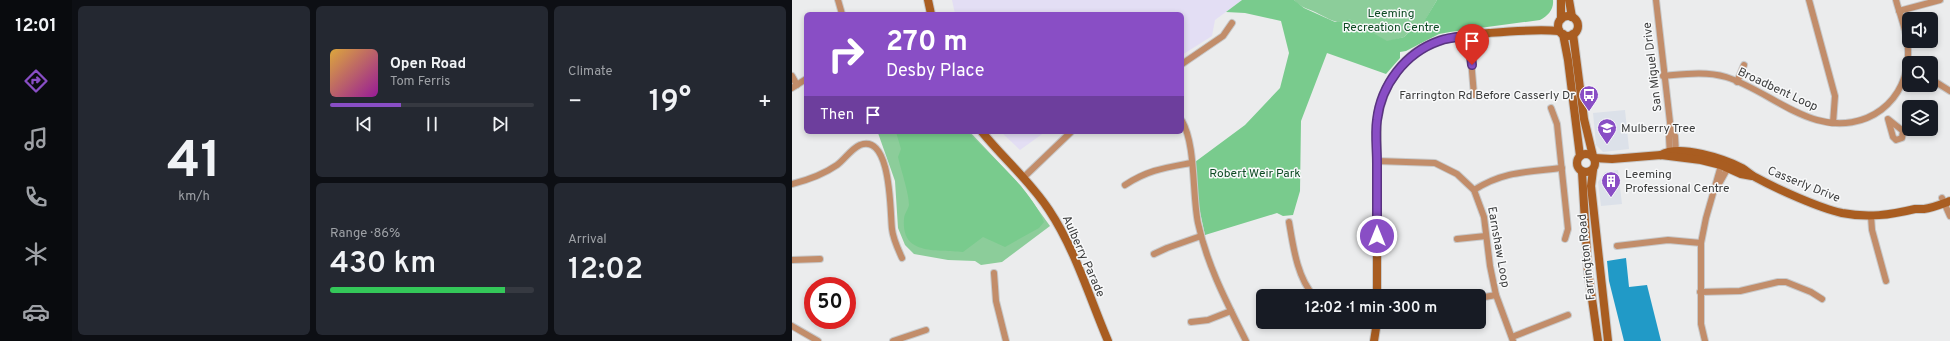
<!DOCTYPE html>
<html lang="en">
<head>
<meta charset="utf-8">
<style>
  body { margin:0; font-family:Overpass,sans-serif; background:#242831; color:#f1f3f6; height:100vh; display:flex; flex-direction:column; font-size:15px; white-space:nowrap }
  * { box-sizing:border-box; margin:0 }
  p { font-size:13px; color:#9ea1a6 }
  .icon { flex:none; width:22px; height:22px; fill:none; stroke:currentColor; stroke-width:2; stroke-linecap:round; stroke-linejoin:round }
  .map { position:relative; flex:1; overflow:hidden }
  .drawer { display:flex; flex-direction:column; gap:6px; padding:6px; background:#0d0f14; width:720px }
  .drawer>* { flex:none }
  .banner { position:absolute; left:12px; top:12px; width:380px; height:122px; border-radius:6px; box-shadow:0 2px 6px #0003; background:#894ec5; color:#fff; overflow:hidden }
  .buttons { position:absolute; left:1110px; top:12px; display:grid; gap:8px }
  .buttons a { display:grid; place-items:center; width:36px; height:36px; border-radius:6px; background:#171b24; box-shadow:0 2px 6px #0003; font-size:20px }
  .speed { position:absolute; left:12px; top:277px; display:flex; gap:8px; font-size:20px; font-weight:700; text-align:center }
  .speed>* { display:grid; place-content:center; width:52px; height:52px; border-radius:50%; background:#171b24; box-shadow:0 2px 6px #0003; line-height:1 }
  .speed .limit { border:6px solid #d22; background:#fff; color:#111 }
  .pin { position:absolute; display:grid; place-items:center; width:34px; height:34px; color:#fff; margin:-41px -17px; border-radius:50% 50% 50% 0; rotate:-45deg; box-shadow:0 0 4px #0007 }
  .pin .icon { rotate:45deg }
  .me { position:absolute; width:44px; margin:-22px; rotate:0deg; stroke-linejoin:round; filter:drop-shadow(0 0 3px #0008) }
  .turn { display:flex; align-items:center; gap:14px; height:84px; padding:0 16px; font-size:18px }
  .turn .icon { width:52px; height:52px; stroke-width:2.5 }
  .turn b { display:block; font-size:28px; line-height:34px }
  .then { display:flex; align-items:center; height:38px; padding:0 16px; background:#0003; gap:8px; font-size:15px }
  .big { font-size:30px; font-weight:600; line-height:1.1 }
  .drawer .widget { flex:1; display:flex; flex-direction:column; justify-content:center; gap:6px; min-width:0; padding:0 14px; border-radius:6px; background:#242831 }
  .drawer .dial { align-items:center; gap:0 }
  .dial b { font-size:52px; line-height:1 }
  .song { display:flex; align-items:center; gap:12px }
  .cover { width:48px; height:48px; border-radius:6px; background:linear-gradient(135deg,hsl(40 70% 55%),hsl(300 70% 35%)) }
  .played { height:4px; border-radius:2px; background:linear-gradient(90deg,#894ec5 35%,#363941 35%) }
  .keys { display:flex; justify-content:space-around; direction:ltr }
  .heat { display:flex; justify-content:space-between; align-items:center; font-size:22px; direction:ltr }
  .charge { height:6px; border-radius:3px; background:linear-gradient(90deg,#34c759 86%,#363941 0) }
  .drawer .tiles { flex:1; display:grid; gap:6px; grid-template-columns:repeat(3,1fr) }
  .widget:first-child { grid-row:span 2 }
  .trip { position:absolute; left:464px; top:289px; width:230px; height:40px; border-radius:6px; background:#171b24; box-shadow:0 2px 6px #0003; font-weight:600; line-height:40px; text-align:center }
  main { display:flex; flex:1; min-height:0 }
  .tab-bar { display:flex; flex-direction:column; width:72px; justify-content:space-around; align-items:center; background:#090b0e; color:#9ea1a6 }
  .tab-bar .icon { width:28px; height:28px }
  .tab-bar .active { color:#894ec5 }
  .tab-bar b { font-size:18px; color:#f1f3f6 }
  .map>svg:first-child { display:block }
</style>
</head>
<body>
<main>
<nav class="tab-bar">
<b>12:01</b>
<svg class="icon active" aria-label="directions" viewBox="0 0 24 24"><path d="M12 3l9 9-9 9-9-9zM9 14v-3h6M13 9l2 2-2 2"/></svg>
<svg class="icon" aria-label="music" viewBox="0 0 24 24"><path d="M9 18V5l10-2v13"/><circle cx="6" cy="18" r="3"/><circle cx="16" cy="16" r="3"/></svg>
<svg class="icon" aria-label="phone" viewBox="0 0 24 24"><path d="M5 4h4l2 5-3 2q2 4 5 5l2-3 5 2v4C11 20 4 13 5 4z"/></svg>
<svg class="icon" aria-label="climate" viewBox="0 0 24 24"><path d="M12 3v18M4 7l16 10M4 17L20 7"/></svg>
<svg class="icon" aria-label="car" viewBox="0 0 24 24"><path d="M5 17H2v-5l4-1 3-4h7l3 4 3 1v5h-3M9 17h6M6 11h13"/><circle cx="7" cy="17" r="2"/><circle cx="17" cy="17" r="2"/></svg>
</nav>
<section class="drawer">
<div class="tiles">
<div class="widget dial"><b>41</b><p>km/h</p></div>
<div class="widget">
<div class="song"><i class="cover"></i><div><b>Open Road</b><p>Tom Ferris</p></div></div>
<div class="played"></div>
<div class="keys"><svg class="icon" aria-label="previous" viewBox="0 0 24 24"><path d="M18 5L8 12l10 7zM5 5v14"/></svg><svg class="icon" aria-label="pause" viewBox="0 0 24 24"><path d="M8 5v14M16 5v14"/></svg><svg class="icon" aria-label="next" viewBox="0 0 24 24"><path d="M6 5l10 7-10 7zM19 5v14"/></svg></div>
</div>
<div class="widget"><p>Climate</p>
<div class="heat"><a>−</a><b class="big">19°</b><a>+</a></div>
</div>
<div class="widget"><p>Range · 86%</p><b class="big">430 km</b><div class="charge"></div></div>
<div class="widget"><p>Arrival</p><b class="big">12:02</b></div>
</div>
</section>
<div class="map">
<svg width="1158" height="341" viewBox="0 0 1158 341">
  <rect width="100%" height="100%" fill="#ebeced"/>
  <!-- built -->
  <g fill="#dce1e9">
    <polygon points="833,110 837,149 811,152 804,145 801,113"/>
    <polygon points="826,170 830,204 809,206 806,182 813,172"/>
  </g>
  <!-- education -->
  <g fill="#e3def4">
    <polygon points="160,0 450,0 423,20 420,36 390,55 390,14 163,14"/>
    <polygon points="209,132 253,132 228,150"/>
  </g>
  <!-- green -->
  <g fill="#8ccd9a">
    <path d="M502 0H645L628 29 623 26 612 37 595 42 557 19C547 27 536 18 527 14 518 9 509 8 502 0Z"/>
    <polygon points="88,132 178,132 229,186 258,226 210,262 189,265 183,261 156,260 122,254 113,245 106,228 103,181 86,133"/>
  </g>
  <!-- forest -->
  <g fill="#79cb8d">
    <path d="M450 0H502L512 8 543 22H550L557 19 595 41 612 37 623 26 628 28 645 0H761C762 9 756 16 748 20L658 32 647 34 614 51 608 52V58L594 74 535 53 509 121 508 191 501 215 491 216 485 213 413 235 407 207 403 162 453 125 488 88 497 53 489 21 453 13 434 12Z"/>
    <path d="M104 132H176C199 156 240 191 252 222L247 228 213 247 191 237 171 252C145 249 109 256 112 219 112 214 116 210 117 205 117 193 109 170 106 157L109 149Z"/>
  </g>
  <!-- water -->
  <polygon fill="#219ac7" points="834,258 837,287 855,285 869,341 832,341 817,281 815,261"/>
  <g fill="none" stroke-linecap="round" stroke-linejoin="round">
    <!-- street casing -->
    <g stroke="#c8c9ca" stroke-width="8">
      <g id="street">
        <polyline points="46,0 50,14"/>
        <polyline points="864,0 879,131 877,137 878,155"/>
        <polyline points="1017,0 1043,96 1041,123"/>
        <polyline points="1107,11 1148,0"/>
        <polyline points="677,35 682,95"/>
        <polyline points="390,64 431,36 440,23"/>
        <polyline points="0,76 5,85"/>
        <path d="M871 76C893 74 914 71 934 77 966 87 993 111 1025 120 1073 134 1118 102 1116 50 1116 33 1108 16 1104 0"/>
        <polyline points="1139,79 1158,91"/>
        <polyline points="945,82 952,65"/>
        <polyline points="0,88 14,79"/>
        <polyline points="759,108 765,124 776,229 773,239"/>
        <polygon points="1096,119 1111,131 1110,138 1104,140 1101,137"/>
        <path d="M390 121C404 145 400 194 406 223 415 265 435 303 454 341"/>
        <polyline points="879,131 883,136 884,154"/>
        <polyline points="585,161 643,163 665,174 682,190 692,217 698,266 704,295 721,341"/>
        <polyline points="232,177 279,132"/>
        <path d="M0 184C16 180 32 174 45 165 53 159 59 149 68 145 100 133 98 214 100 229 101 239 106 249 110 258"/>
        <path d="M333 185C356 170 372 168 399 163"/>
        <polyline points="924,189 937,166"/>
        <path d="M682 190C712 171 736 172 770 168"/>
        <polyline points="1150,198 1158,216"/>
        <polyline points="1079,216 1080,230 1094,281"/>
        <path d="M497 222C501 245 505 278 522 296"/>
        <polyline points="665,239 694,236"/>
        <polyline points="825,246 876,240 909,243"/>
        <polyline points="362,254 375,248 409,236"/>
        <polyline points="0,260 28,259"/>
        <polyline points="202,273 204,301 214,341"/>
        <polyline points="908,292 948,291 986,282 994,282 1019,292 1030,299"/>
        <polyline points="687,298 704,295"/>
        <polyline points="399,322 416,320 439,311"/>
        <polyline points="0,326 26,341"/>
        <polyline points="720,337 776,315"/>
        <polyline points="101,341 134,330"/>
        <polyline points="913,341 909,324 909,243 914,218 930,162"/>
      </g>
    </g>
    <!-- secondary casing -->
    <g stroke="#c8c9ca" stroke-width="10">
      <g id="secondary">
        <polyline points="136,0 139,14"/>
        <polyline points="769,0 769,19"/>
        <polyline points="777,0 780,17"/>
        <circle cx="776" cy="26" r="10"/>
        <polyline points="771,34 776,60 788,156"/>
        <polyline points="781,34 792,119 801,156"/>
        <path d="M190 132C212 159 238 181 257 210 283 249 298 299 316 341"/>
        <circle cx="794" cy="163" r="9"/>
        <path d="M869 155C888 144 932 159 950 168 955 171 959 175 963 177 985 189 1027 208 1050 213 1076 218 1098 215 1123 209 1126 209 1129 209 1132 209 1140 208 1150 204 1158 201"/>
        <polyline points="802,158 820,159 869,155 909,160 929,165 949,174 960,176"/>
        <polyline points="801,170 799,186 816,341"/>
        <polyline points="790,172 796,271 806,341"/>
        <path d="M585 296V121C590 85 612 51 649 40 665 36 681 35 697 33 721 31 744 29 767 31"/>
        <polyline points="582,341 585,322"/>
      </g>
    </g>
    <!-- street -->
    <use href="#street" stroke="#c28d6a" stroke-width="6"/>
    <!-- secondary -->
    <use href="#secondary" stroke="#a95d21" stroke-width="8"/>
  </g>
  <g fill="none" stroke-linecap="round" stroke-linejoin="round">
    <!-- route casing -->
    <g stroke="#593380" stroke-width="10">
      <path id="route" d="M585 236C585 212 585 187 585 163 585 149 583 134 585 120 589 85 613 53 647 41 657 37 667 37 677 36L680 65"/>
    </g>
    <!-- route -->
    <use href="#route" stroke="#894ec5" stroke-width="7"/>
  </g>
  <!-- icons -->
  <defs>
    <g id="bus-pin" transform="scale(1)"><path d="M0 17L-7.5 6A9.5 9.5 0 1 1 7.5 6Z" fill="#894ec5" stroke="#f8f9fa"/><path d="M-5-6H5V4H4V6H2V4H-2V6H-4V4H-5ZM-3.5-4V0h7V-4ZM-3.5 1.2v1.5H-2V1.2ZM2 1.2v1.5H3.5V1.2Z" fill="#fff"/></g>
    <g id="school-pin" transform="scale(1)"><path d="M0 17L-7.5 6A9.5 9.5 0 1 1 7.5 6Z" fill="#894ec5" stroke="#f8f9fa"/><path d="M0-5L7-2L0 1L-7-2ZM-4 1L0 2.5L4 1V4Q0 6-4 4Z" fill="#fff"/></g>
    <g id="building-pin" transform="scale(1)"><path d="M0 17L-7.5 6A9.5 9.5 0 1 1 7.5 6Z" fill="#894ec5" stroke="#f8f9fa"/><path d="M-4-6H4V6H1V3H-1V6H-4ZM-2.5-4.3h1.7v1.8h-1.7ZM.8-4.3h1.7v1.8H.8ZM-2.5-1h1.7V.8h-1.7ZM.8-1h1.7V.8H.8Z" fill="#fff"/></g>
  </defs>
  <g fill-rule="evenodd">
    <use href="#bus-pin" x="797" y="95"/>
    <use href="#school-pin" x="815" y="128"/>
    <use href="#building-pin" x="819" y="181"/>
  </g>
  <g text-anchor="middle" stroke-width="3" stroke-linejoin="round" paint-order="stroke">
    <!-- park labels -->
    <g font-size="12" fill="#0e4b24" stroke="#f8f9fa">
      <text x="599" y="17">Leeming<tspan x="599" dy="14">Recreation Centre</tspan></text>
      <text x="463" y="177">Robert Weir Park</text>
    </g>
    <!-- street labels -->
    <g font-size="12" fill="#3c3d3d" stroke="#f8f9fa">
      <text transform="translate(860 67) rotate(-97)" y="4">San Miguel Drive</text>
      <text transform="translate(986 89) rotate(25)" y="4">Broadbent Loop</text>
      <text transform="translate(1012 184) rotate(22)" y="4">Casserly Drive</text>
      <text transform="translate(707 247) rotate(80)" y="4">Earnshaw Loop</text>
      <text transform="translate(292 256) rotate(66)" y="4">Aulberry Parade</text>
      <text transform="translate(794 257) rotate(-96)" y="4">Farrington Road</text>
    </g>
    <!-- poi labels -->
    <g font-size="12" fill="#3c3d3d" stroke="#f8f9fa" text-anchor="start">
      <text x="783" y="99" text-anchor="end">Farrington Rd Before Casserly Dr</text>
      <text x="829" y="132">Mulberry Tree</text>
      <text x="833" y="178">Leeming<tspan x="833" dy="14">Professional Centre</tspan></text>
    </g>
  </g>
</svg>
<div class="buttons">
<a><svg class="icon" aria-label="sound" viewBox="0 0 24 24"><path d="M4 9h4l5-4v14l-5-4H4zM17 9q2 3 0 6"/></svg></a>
<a><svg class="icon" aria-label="search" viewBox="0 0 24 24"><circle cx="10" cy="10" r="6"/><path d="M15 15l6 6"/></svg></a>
<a><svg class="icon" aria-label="layers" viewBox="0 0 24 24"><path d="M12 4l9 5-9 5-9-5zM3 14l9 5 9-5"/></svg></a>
</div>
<div class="speed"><div class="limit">50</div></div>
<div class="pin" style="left:680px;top:65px;background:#d93025"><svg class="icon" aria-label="arrive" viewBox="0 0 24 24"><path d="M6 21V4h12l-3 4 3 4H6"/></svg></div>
<svg class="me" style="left:585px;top:236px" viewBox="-20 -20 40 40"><circle r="17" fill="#894ec5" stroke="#fff" stroke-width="3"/><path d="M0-11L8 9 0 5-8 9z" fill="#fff"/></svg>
<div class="trip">12:02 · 1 min · 300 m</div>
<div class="banner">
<div class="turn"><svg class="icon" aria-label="right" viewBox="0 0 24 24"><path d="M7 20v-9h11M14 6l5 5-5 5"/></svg><div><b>270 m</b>Desby Place</div></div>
<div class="then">Then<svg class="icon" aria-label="arrive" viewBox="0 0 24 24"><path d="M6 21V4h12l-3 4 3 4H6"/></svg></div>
</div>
</div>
</main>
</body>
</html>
